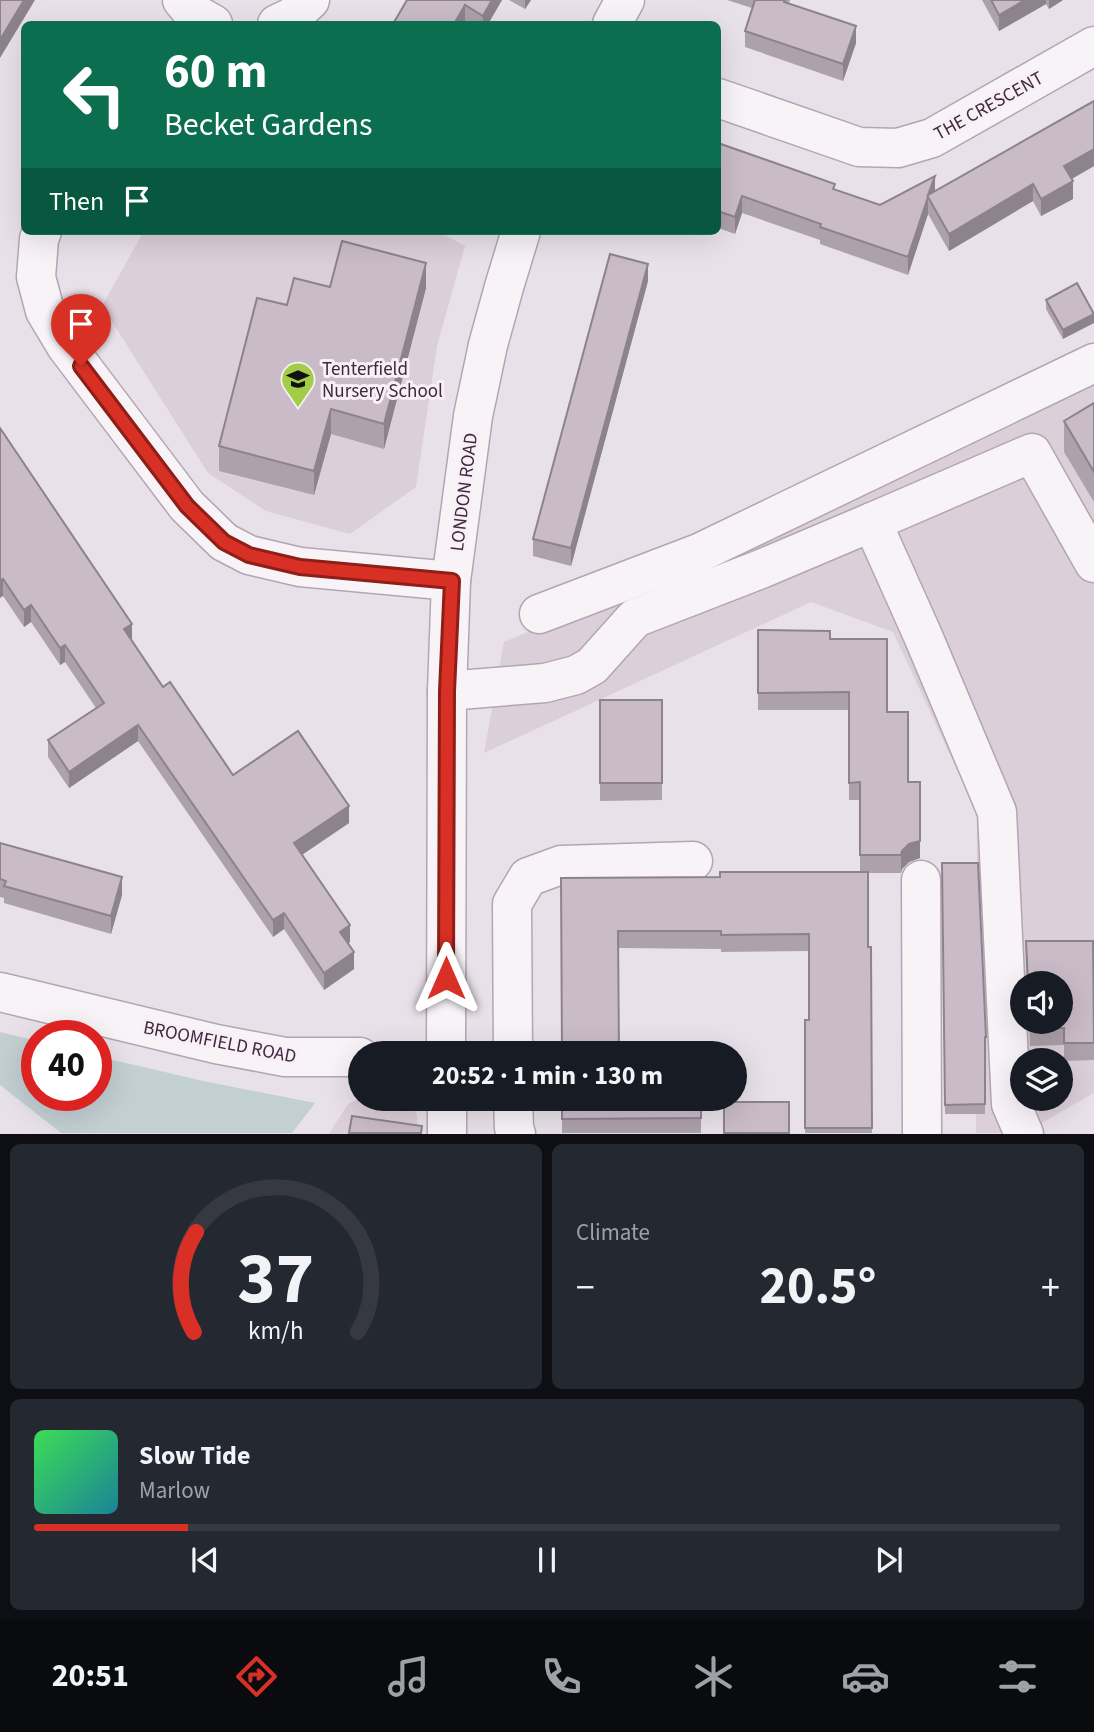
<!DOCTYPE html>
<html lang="en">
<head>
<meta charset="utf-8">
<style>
  body { margin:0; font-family:"Source Sans 3",sans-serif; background:#242831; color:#f1f3f6; height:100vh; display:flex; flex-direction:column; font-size:26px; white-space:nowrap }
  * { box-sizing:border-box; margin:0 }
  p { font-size:23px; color:#9ea1a6 }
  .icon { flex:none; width:38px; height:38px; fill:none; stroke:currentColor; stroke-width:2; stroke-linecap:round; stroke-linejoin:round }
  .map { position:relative; height:1134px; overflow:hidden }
  .drawer { display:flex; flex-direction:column; gap:10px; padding:10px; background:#0d0f14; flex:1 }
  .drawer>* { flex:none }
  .guide { position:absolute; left:21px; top:21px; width:700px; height:214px; border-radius:10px; box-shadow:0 7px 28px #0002; background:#0b6e4f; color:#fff; overflow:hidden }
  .tools { position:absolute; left:1010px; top:971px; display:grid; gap:14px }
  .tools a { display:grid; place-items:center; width:63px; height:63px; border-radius:50%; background:#171b24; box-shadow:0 7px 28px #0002; font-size:35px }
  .speed { position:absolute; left:21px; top:1020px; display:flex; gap:14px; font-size:35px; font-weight:700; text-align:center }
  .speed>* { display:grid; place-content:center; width:91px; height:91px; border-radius:50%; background:#171b24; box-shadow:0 7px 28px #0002; line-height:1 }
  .speed .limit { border:10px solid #d22; background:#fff; color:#111 }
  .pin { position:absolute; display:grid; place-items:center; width:60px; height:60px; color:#fff; margin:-72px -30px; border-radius:50% 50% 50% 0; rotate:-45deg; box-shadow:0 0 7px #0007 }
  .pin .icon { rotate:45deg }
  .me { position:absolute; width:77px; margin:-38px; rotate:0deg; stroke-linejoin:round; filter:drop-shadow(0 0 5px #0008) }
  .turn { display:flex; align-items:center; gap:24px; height:147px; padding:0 28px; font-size:32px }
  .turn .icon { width:91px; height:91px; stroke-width:2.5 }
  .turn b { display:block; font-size:49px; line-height:60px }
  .then { display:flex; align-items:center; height:66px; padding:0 28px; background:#0003; gap:14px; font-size:26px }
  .big { font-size:52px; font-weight:700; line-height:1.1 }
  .drawer .card { flex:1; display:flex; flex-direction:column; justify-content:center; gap:10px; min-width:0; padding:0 24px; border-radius:10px; background:#242831 }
  .drawer .dial { align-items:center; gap:0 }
  .dial svg { height:182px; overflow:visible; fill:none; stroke:#363941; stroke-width:7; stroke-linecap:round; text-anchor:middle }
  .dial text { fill:#f1f3f6; stroke:none }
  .song { display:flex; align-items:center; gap:21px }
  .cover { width:84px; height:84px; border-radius:10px; background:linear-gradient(135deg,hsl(130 70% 55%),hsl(190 70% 35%)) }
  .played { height:7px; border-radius:4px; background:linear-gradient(90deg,#d93025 15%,#363941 15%) }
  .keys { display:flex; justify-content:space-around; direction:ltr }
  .heat { display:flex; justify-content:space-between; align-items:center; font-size:38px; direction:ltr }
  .drawer .tiles { flex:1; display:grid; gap:10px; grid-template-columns:1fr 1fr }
  .card:last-child { grid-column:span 2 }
  .trip { position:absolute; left:348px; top:1041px; width:399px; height:70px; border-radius:35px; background:#171b24; box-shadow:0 7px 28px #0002; font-weight:700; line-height:70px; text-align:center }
  .menu { display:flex; height:112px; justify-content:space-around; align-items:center; background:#090b0e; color:#9ea1a6 }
  .menu .icon { width:49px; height:49px }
  .menu .current { color:#d93025 }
  .menu b { font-size:32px; color:#f1f3f6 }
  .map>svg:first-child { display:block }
</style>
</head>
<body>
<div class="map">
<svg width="1094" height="1134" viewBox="0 0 1094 1134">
  <rect width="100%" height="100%" fill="#e9e1e9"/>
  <!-- built -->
  <g fill="#dbcfda" fill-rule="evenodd">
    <polygon points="144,231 438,231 465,246 437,346 416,487 350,534 266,511 208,473 102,306"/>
    <path d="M1094 377V1093L1024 1133H976L977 813 893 632 811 602 484 753 504 642 862 494ZM1022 984H1060V1022H1022ZM1022 1060H1060V1099H1022Z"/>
    <polygon points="360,1098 360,1099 384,1099 398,1101 409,1106 415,1110 417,1115 418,1133 329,1134 348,1104"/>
  </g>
  <!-- green -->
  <polygon fill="#c2cfd3" points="0,1032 37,1041 37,1096 96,1096 96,1056 203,1081 315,1103 292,1133 61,1133 0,1085"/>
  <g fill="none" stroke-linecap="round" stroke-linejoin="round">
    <!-- minor casing -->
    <g stroke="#b3a6b2" stroke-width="41">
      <g id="minor">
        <polyline points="182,0 192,12 213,24"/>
        <polyline points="277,24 292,17 310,0"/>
        <polyline points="612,24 625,0"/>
        <polyline points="718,98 859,147 898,148 932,138 1094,46"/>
        <polyline points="42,231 39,239 36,277 45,311 66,346 187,506 224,542 249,555 300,567 451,581"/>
        <polyline points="872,522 1032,453 1094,563"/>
        <polyline points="539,614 699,553 1094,363"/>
        <polyline points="447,691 545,683 576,675 592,666 635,618 761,569 872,522 923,636 997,812 1011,1104 1024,1134"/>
        <polyline points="921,880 922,1134"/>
        <polyline points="0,992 216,1044 285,1057 360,1057"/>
        <polyline points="446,1054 447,691 451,581 473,416 488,345 504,287 521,231"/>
        <polyline points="513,1054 512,904 528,877 561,865 693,861"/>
        <polyline points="447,1099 447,1134"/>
        <polyline points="513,1099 514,1128 516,1134"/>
      </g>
    </g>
    <!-- minor -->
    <use href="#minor" stroke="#f8f3f7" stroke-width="38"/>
  </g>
  <!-- wall -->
  <g fill="#ada1ac">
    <polygon points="407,0 502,0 488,24 470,24 465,22 464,24 393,24"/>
    <polygon points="509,0 531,0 525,9"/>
    <polygon points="727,0 790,0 789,3 856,43 843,81 745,47 745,31 752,8"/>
    <polygon points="982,0 1063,0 1049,9 1046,4 999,31"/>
    <polygon points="718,143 835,190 880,205 935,192 1094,166 1072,179 1073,199 1041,216 1033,201 949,251 928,214 908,275 820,244 820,240 742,213 735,234 718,228"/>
    <polygon points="648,281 571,566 533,556 533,539"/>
    <polygon points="1077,283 1063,339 1046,309 1046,300"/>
    <polygon points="330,287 426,288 384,449 331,434 314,495 219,471 219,446 287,305"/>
    <polygon points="1094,403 1094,502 1064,452 1064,421"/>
    <polygon points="0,428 132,641 163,687 233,775 349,823 302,855 350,942 348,943 354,969 324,990 284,929 273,937 138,741 69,788 48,757 48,740 96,708 65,662 60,665 31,622 24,627 3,596"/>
    <polygon points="758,630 830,639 887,712 908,782 920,858 909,862 902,869 901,873 868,873 868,947 871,947 872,1133 805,1133 805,1020 809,1020 809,951 721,952 721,949 618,948 561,878 720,877 860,872 860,800 849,800 849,710 758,710"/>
    <polygon points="600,700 662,700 662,800 600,801"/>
    <polygon points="0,843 122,895 111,934 4,903 4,898 0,897"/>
    <polygon points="942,863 986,1037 986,1046 985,1046 985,1114 945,1114"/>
    <polygon points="1026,941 1094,960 1094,1060 1064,1061 1064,1045 1030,1046 1029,1022 1060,1022 1060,984 1027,984"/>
    <rect x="562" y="1099" width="139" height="34"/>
  </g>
  <!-- shaded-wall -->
  <g fill="#8d838c">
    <polygon points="24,0 35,0 0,58 0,40"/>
    <polygon points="492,0 502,0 488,24 483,24 483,16"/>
    <polygon points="525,0 531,0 525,9"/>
    <polygon points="1025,0 1046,0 1046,4 999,31 999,15"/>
    <polygon points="1049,0 1063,0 1049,9"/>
    <polygon points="465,5 465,22 464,24 454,24"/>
    <polygon points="856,26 856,43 843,81 843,64"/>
    <polygon points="1094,149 1094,166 1064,183 1064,166"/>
    <polygon points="935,176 935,193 928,195"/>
    <polygon points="1073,181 1073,199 1041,216 1041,199"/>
    <polygon points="1033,184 1033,201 949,251 949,234"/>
    <polygon points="742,196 742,213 735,234 735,217"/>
    <polygon points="928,197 928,214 908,275 908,257"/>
    <polygon points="426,263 426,288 384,449 384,424"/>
    <polygon points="648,264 648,281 571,566 571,548"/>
    <polygon points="1094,314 1094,323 1063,339 1063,330"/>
    <polygon points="331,409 331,434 314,495 314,471"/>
    <polygon points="3,579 3,596 0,598 0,581"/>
    <polygon points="31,605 31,622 24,627 24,610"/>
    <polygon points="132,624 132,641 124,629"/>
    <polygon points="65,645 65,662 60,665 60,648"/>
    <polygon points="138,725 138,741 69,788 69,772"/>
    <polygon points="349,806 349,823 294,860 294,843"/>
    <polygon points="920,841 920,858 909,862 902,869 901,873 901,855 902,851 909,844"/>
    <polygon points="122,877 122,895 111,934 111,916"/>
    <polygon points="284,913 284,929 273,937 273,920"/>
    <polygon points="350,925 350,942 340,949 340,932"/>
    <polygon points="354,952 354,969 324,990 324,973"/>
  </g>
  <!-- building -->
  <g fill="#c9bbc8" stroke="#8d838c" stroke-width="2">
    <polygon points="0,0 24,0 0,40"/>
    <polygon points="407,0 492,0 483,16 465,5 454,24 393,24"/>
    <polygon points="755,0 785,0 784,2 856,26 843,64 745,31"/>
    <polygon points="991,0 1025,0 999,15"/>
    <polygon points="1094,101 1094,149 1064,166 1073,181 1041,199 1033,184 949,234 928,197 908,257 820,227 821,224 742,196 735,217 718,211 718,143 835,184 833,189 880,205 935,176 928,195"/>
    <polygon points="342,241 426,263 384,424 331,409 314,471 219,446 257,298 287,305 294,278 330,287"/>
    <polygon points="610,254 648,264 571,548 533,539"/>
    <polygon points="1077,283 1094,314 1063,330 1046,300"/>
    <polygon points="1094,403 1094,472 1064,421"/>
    <polygon points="0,428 132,624 124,629 163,687 170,682 233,775 298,731 349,806 294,843 350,925 340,932 354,952 324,973 284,913 273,920 138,725 69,772 48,740 104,703 65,645 60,648 31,605 24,610 3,579 0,581"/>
    <polygon points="758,630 830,631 830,639 887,639 887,712 908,712 908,782 920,782 920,841 909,844 902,851 901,855 860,855 860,782 849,783 849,692 758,693"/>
    <rect x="600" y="700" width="62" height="83"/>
    <polygon points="0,843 122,877 111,916 4,886 6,881 0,879"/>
    <polygon points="942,863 978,863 986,1037 985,1037 985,1104 945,1105"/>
    <polygon points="720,872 868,872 868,947 871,947 872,1128 805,1128 805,1020 809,1020 809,934 721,935 721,931 618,931 619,1054 562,1054 561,878 720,877"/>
    <polygon points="1026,941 1093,941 1094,1043 1064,1043 1064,1028 1030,1028 1030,1022 1060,1022 1060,984 1028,984"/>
    <polygon points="562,1099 701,1099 701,1118 562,1119"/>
    <rect x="724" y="1102" width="65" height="31"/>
    <polygon points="352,1116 422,1126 421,1133 349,1133"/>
  </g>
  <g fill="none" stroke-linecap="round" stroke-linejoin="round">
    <!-- route casing -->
    <g stroke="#8d1f18" stroke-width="18">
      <polyline id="route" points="81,366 187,506 224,542 249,555 300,567 452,581 447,691 446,978"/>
    </g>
    <!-- route -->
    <use href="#route" stroke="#d93025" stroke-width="12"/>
  </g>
  <!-- icons -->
  <defs>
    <g id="school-pin" transform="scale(1.75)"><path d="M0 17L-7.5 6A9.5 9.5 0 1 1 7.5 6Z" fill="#a3cc48" stroke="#f7f0f6"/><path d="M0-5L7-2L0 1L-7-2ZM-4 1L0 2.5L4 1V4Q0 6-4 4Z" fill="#111"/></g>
  </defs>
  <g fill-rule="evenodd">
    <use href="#school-pin" x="298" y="379"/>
  </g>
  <g text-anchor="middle" stroke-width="6" stroke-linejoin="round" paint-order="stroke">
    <!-- street labels -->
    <g font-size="19" fill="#41293e" stroke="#f7f0f6">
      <text transform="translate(988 105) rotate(-29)" y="7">THE CRESCENT</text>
      <text transform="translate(463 492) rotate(-83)" y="7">LONDON ROAD</text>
      <text transform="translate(220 1041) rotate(11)" y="7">BROOMFIELD ROAD</text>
    </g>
    <!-- poi labels -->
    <g font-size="19" fill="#41293e" stroke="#f7f0f6" text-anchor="start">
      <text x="322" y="375">Tenterfield<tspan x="322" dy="22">Nursery School</tspan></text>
    </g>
  </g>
</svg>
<div class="tools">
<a><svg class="icon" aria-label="sound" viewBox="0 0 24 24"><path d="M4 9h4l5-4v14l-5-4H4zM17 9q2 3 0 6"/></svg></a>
<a><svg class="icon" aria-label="layers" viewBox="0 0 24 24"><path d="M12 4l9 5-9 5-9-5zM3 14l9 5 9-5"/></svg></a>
</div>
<div class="speed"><div class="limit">40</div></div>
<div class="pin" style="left:81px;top:366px;background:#d93025"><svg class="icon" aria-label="arrive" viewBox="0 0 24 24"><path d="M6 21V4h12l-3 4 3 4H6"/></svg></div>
<svg class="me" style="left:446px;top:978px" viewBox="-20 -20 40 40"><path d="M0-17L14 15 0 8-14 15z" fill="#d93025" stroke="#fff" stroke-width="4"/></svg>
<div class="trip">20:52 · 1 min · 130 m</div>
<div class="guide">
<div class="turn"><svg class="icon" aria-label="left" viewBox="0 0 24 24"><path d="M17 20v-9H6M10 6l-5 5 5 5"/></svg><div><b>60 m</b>Becket Gardens</div></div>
<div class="then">Then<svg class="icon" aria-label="arrive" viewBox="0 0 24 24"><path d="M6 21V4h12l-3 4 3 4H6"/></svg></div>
</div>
</div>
<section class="drawer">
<div class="tiles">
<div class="card dial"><svg viewBox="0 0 100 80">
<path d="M14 69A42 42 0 1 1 86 69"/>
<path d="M14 69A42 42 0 0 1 15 25" stroke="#d93025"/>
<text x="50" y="56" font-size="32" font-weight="700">37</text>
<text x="50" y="72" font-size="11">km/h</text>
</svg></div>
<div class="card"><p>Climate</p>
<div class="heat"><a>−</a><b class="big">20.5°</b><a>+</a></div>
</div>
<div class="card">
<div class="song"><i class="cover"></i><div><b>Slow Tide</b><p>Marlow</p></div></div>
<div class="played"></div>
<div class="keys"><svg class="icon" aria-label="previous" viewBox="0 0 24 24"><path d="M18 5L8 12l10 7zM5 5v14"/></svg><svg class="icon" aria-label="pause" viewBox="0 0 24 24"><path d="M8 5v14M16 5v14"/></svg><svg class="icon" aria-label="next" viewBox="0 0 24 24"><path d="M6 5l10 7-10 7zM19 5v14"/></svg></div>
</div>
</div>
</section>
<nav class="menu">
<b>20:51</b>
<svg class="icon current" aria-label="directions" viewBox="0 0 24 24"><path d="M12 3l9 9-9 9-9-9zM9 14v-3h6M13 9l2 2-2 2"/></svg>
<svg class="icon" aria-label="music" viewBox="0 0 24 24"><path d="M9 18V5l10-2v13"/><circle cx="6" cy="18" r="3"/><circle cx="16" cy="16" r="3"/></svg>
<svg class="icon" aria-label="phone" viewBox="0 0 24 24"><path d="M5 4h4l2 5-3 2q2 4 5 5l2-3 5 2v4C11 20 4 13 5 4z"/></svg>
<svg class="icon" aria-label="climate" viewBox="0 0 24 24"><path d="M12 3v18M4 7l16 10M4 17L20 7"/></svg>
<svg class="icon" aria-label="car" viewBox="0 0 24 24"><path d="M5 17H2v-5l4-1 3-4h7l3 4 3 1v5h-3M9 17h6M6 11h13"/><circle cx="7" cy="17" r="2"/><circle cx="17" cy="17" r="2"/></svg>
<svg class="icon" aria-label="filters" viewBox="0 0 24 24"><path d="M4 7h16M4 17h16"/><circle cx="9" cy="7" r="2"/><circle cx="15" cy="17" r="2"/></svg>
</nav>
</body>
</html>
